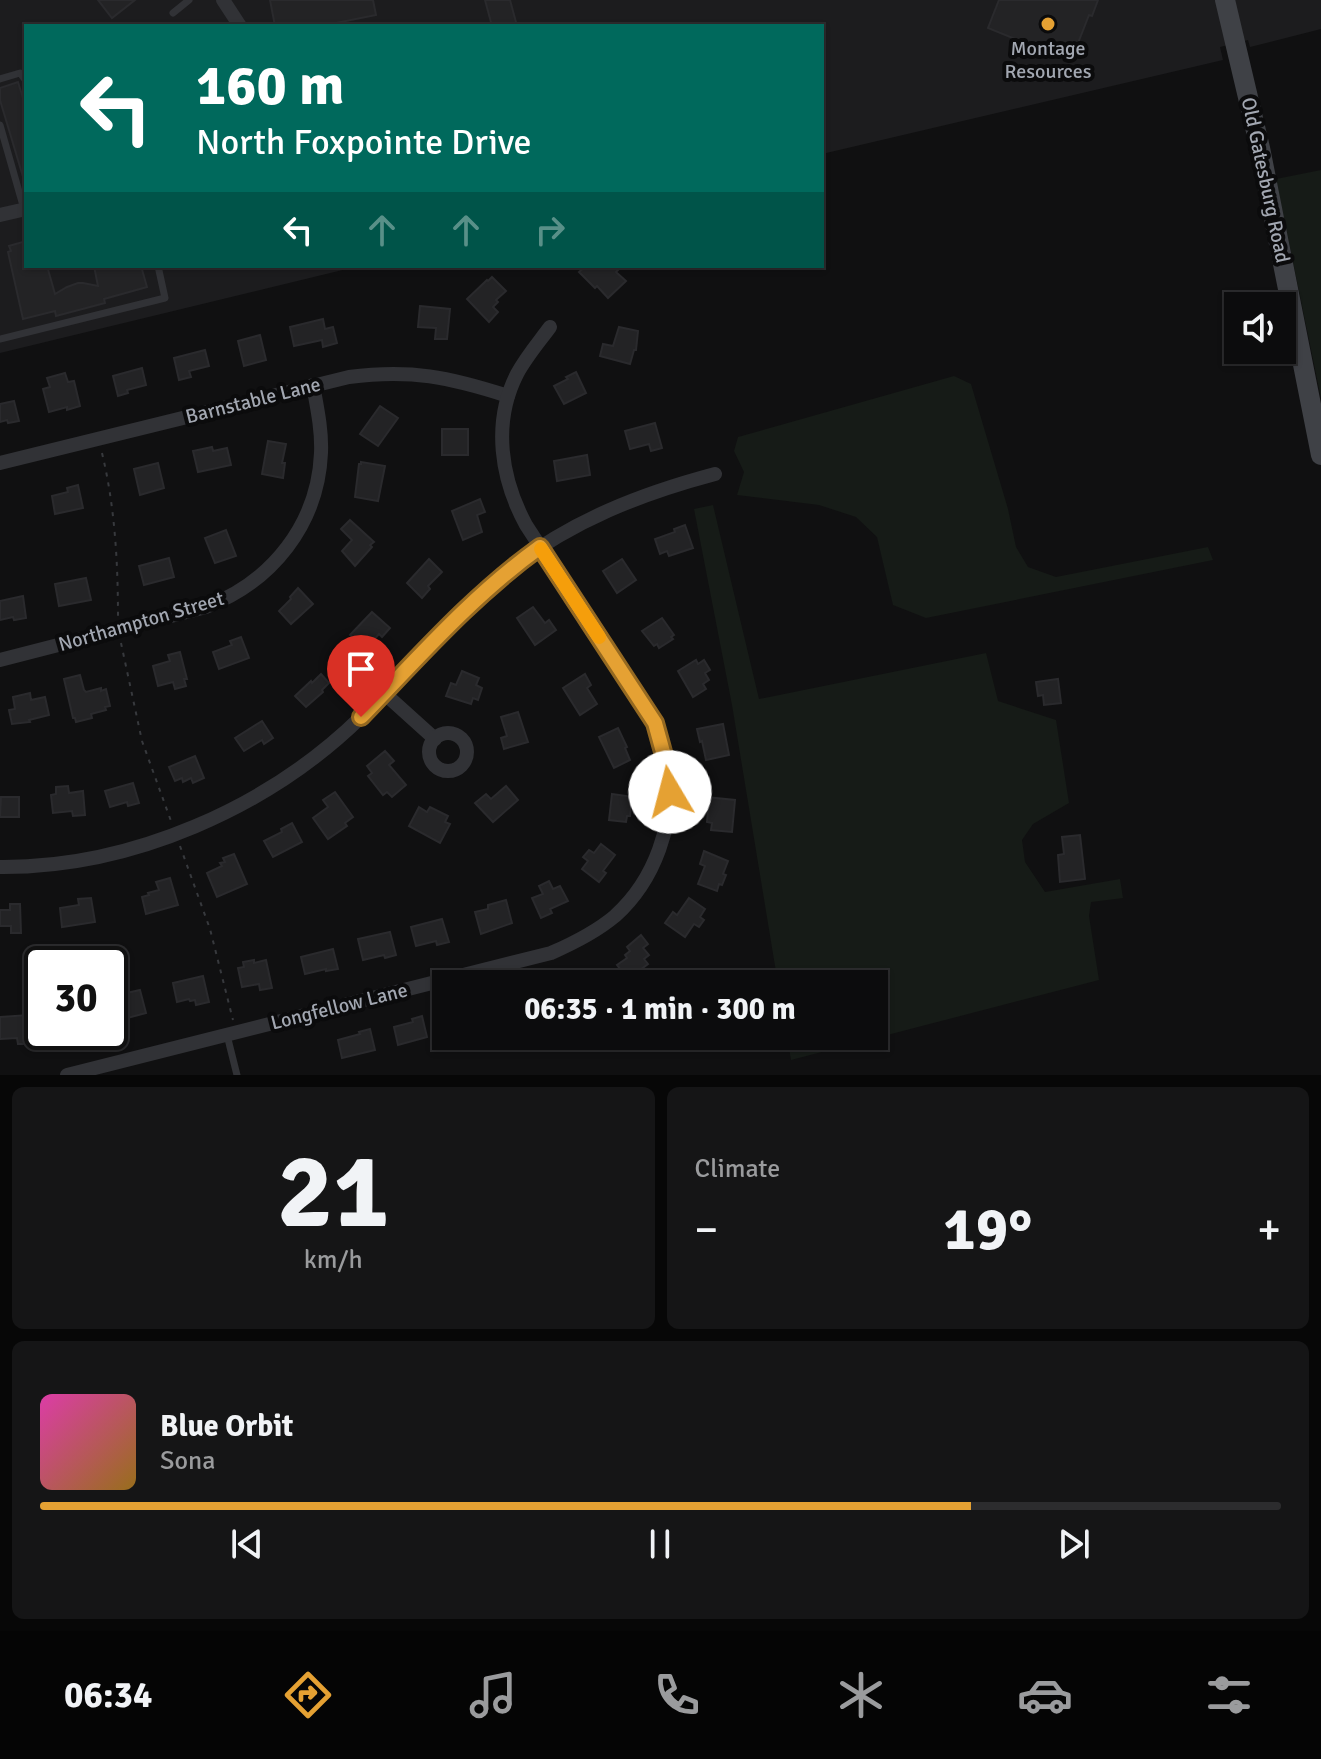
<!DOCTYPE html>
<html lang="en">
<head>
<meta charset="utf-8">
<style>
  body { margin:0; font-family:Signika,sans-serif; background:#151516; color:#f1f3f6; height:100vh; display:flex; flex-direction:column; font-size:30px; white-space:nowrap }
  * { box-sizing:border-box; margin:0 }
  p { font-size:26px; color:#9a9b9d }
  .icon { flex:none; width:44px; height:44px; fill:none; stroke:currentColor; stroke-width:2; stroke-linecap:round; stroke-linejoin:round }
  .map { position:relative; height:1075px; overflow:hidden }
  .details { display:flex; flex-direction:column; gap:12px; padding:12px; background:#070707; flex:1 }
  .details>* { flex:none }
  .top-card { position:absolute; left:24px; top:24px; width:800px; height:244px; border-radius:0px; box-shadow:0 2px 6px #0004,0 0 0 2px #2c2c2e; background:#00695c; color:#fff; overflow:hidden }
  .fabs { position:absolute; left:1224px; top:292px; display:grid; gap:16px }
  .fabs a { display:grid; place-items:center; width:72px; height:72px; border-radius:0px; background:#0c0c0d; box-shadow:0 2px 6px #0004,0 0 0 2px #2c2c2e; font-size:40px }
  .speed { position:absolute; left:24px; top:946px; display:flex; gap:16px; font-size:40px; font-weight:700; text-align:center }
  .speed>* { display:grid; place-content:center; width:104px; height:104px; border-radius:50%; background:#0c0c0d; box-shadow:0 2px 6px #0004,0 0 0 2px #2c2c2e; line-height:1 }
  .speed .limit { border:4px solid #111; border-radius:12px; background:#fff; color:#111 }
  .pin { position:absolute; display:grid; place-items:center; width:68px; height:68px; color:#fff; margin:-82px -34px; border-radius:50% 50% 50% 0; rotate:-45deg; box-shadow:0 0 8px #0007 }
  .pin .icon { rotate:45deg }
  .me { position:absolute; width:88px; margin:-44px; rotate:352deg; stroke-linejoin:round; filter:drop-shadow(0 0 6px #0008) }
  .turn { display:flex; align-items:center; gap:28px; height:168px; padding:0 40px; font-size:36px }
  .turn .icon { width:104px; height:104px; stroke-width:2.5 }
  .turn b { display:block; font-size:56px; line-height:68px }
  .lanes { display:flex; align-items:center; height:76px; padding:0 40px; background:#0003; justify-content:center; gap:40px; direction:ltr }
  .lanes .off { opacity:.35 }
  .big { font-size:60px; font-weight:800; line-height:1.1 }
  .details .widget { flex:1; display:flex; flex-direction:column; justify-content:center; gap:12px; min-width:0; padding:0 28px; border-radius:12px; background:#151516 }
  .details .dial { align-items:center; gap:0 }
  .dial b { font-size:104px; line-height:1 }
  .song { display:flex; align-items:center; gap:24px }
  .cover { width:96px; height:96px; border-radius:12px; background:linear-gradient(135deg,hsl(320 70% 55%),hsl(40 70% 35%)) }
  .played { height:8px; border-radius:4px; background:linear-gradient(90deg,#e5a133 75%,#2c2c2e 75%) }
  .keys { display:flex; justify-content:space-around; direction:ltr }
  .heat { display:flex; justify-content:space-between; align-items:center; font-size:44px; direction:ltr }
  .details .tiles { flex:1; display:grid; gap:12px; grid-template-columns:1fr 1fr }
  .widget:last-child { grid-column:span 2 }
  .trip { position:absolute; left:432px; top:970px; width:456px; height:80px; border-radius:0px; background:#0c0c0d; box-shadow:0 2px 6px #0004,0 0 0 2px #2c2c2e; font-weight:800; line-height:80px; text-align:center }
  .menu { display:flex; height:128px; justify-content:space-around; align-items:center; background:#050505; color:#9a9b9d }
  .menu .icon { width:56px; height:56px }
  .menu .active { color:#e5a133 }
  .menu b { font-size:36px; color:#f1f3f6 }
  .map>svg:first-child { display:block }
</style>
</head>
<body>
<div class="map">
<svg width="1321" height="1075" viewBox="0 0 1321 1075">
  <rect width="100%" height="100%" fill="#101011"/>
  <!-- built -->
  <polygon fill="#1c1c1e" points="0,0 1321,0 1321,29 1250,47 1248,40 1220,47 1223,60 822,154 822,26 26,26 26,266 359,266 0,353"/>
  <!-- green -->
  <g fill="#161b17">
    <polygon points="1321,170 1321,398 1276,179"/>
    <polygon points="954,376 971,384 1008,509 1016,547 1028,567 1056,577 1208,547 1213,560 926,618 893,605 877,537 856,517 819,505 737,495 744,472 734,451 738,437"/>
    <polygon points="713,505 759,699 986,653 998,701 1056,720 1069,803 1033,824 1022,840 1025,862 1045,892 1120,879 1123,898 1091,902 1089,916 1099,980 791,1060 787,1036 874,1036 874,984 778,984 732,705 694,509"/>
  </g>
  <!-- building -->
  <g fill="#232325" stroke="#2a2a2d" stroke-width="2">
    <polygon points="98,0 135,0 112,18"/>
    <polygon points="270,0 373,0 376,15 321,26 275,26"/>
    <polygon points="485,0 510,0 517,26 492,26"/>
    <polygon points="999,0 1098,0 1092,16 1089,15 1071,61 1052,53 1051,56 1039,52 1040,49 988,28"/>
    <polygon points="18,82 26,108 26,179 24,180 0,100 0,88"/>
    <polygon points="26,241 26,266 47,266 55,294 67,287 78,283 83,283 98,286 94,266 141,266 147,287 104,299 105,303 56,316 55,311 23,319 8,252 11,251 9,246"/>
    <polygon points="586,266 622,266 616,272 626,281 608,298 597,286 595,288 579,272"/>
    <polygon points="492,277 506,291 496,300 498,302 493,307 498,312 489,322 467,299 487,280 488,281"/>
    <polygon points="420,306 450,309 447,339 435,339 436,328 418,327"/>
    <polygon points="323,319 325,329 333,327 337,343 323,347 322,340 294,346 290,327"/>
    <polygon points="619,327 638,331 636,350 634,350 630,364 600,356 603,344 613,346"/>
    <polygon points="260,335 266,360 244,366 238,341"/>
    <polygon points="205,350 209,366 189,371 191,377 179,380 174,358"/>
    <polygon points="142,368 146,385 127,390 128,393 118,396 113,376"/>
    <polygon points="576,372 586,393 564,404 554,386 568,379 566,377"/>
    <polygon points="65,373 68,382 74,381 80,406 67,410 67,407 49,412 43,389 50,387 47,378"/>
    <polygon points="14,401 19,421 8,423 7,420 0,422 0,404"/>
    <polygon points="380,406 398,418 378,446 360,434"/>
    <polygon points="655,423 662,448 651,451 649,444 630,449 625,431"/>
    <rect x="442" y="429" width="26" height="26"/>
    <polygon points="268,441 286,444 282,463 285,463 283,478 262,474"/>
    <polygon points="212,447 213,451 227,448 231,465 198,472 193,451"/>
    <polygon points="587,455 590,475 557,481 554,461"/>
    <polygon points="361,462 385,466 378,501 355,497 359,464 361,464"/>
    <polygon points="158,463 164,488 140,495 134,469"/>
    <polygon points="78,485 83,508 55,514 52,496 68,492 67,488"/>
    <polygon points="480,499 485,512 477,515 482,532 463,540 452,511"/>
    <polygon points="350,520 374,542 370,545 372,547 355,566 342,551 352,540 341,529"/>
    <polygon points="685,525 693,548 669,556 667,551 660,554 655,539 675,532 674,529"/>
    <polygon points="226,530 236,556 215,563 205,538"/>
    <polygon points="169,558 174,577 144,585 139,566"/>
    <polygon points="429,559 442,572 428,586 430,589 422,598 407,583"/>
    <polygon points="622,559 636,580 617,593 603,571"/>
    <polygon points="86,578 91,600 59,606 55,584"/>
    <polygon points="298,588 313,604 291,624 279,611 291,599 290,597"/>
    <polygon points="23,596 26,618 14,620 13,617 0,620 0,601"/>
    <polygon points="533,607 545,623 549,620 556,630 535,645 517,618"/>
    <polygon points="372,612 390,628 382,637 379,634 363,652 353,643 356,640 350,635"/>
    <polygon points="662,618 674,635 671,637 673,639 659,648 657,644 654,646 642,631"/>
    <polygon points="241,637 249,658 219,669 213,652 232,645 230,641"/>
    <polygon points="180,652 187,679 184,679 186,686 175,689 173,682 158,686 153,666 170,661 168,655"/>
    <polygon points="696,660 698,664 704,660 710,670 705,673 709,680 703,684 706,689 693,697 678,671"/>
    <polygon points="462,671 479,678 476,685 482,688 478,700 473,698 471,704 446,696 451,683 456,685"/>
    <polygon points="321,674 329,683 322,690 323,692 306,707 295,696 311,681 312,683"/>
    <polygon points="585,674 591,685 587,688 597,704 580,715 563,688"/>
    <polygon points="80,675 84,690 86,692 101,688 101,691 106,689 110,706 105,707 106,710 91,714 92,718 76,722 75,718 73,718 64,679"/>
    <polygon points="1058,679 1061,703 1044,705 1043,695 1038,696 1036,682"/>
    <polygon points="30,693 31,700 45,697 49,715 29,720 30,722 12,724 9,710 15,709 13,697"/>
    <polygon points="518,712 528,742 504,749 501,738 507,736 501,717"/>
    <polygon points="262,721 273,738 264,744 262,740 244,751 235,738"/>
    <polygon points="723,724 729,755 706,760 702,741 700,742 697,729"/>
    <polygon points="618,728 627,747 625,748 630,760 614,768 599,737"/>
    <polygon points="385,751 394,761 389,765 406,785 392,797 387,792 383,795 368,776 372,773 367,766"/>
    <polygon points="195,756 204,778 193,783 191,778 183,782 182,778 175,781 169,767"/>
    <polygon points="133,783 139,803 128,806 127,802 110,807 105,791"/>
    <polygon points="68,786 69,793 83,791 85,815 73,816 72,811 53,813 51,795 56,794 56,787"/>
    <polygon points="506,786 518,800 493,822 475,803 486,794 491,799"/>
    <polygon points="335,792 353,817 345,823 347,826 328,839 313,818 328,807 323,800"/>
    <polygon points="612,794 634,797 633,808 631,807 630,816 627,816 626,822 609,820"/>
    <polygon points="1,797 19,797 19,817 0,817"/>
    <polygon points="706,797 735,800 732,832 711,830 712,823 707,822 708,810 704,810"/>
    <polygon points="419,807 427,812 430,807 448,816 445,822 450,824 440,843 409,826"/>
    <polygon points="292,823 302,842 273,857 264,841 282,832 281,829"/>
    <polygon points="1080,835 1085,879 1060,882 1058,855 1064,854 1062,837"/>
    <polygon points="601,844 615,855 603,871 606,873 599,882 582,869 588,861 583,857 589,850 594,853"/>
    <polygon points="704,851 728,861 723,874 726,875 722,885 719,884 717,891 698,884 705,866 700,864"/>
    <polygon points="234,854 247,884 217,897 207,873 222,866 220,863 225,862 223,858"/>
    <polygon points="170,878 178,905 146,914 142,897 149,895 148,893 159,890 156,882"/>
    <polygon points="549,881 553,889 560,886 568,901 550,909 552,913 541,918 532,898 543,894 539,886"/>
    <polygon points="91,898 95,922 62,927 60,908 79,905 78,899"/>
    <polygon points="689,898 705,909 700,917 704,920 699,927 694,924 685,937 665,923 673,912 677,915"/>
    <polygon points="506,900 512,923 481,934 475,912 488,909 488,905"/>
    <polygon points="10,904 20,904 21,933 11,933 11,926 0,926 0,910 10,910"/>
    <polygon points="442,919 449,942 437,945 436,941 416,946 411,927"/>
    <polygon points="390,932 396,955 385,958 384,955 363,960 358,939"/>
    <polygon points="641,935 648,944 643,948 649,955 644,959 648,964 628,979 617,965 627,958 625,955 630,951 627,947"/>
    <polygon points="333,949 338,969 326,971 326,969 305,974 301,957"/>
    <polygon points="254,960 254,963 266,960 272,988 260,990 259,984 242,987 238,968 244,967 243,962"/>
    <polygon points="203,976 209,1002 196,1005 195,1000 190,1001 189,999 177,1002 173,983"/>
    <polygon points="140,990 146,1013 116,1021 111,1003 123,1000 122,994"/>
    <polygon points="29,1015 31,1044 18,1044 17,1038 0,1039 0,1017"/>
    <polygon points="422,1016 427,1037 398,1045 394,1027 413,1022 412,1019"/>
    <polygon points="370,1029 375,1050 342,1058 338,1040 360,1034 359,1032"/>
  </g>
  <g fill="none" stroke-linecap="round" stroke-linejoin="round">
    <!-- path -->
    <g stroke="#37393d" stroke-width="2" stroke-dasharray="4 6" stroke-linecap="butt">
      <path d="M102 453C115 507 118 563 118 618"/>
      <polyline points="121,643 142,741 171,821"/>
      <polyline points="180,846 210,929 233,1020"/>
    </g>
    <!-- lane -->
    <g stroke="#313236" stroke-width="7">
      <polyline points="173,13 189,0"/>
      <polyline points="0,79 20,73 26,81"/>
      <polyline points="0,125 24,209"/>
      <polyline points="0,339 165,298 158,266"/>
      <polyline points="227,1035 237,1075"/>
    </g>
    <!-- street -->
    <g stroke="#313236" stroke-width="14">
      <polyline points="223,0 240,26"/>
      <polyline points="0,215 26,209"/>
      <path d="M0 463 349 377C411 369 449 377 508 396"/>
      <path d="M0 660 206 607C272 582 318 524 321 453 322 430 317 407 313 385"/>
      <polyline points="384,693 435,739"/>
      <circle cx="448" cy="752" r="19"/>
      <path d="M0 867C131 868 268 808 361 717 412 667 456 610 512 567 574 520 640 494 715 474"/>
      <path d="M67 1075 551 953C574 943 596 932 615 916 655 880 675 823 668 771 666 754 660 739 655 723L526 525C501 479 492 423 517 374 526 357 539 342 550 327"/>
    </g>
    <!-- secondary -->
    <polyline stroke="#3f4146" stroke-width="20" points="1225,0 1260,148 1321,455"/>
  </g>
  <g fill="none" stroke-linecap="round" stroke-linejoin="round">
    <!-- route casing -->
    <g stroke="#956921" stroke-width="20">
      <path id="route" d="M361 717C419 657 472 596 540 547L655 723 668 770 670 792"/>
    </g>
    <!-- route -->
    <use href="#route" stroke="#e5a133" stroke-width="14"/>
    <!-- slow -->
    <polyline stroke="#f59e0b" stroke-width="14" points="541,549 599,637"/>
  </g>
  <!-- markers -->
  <circle fill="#e5a133" stroke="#0b0b0c" stroke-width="3" cx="1048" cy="24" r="8"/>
  <g text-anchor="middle" stroke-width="8" stroke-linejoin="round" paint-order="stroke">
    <!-- poi labels -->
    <g font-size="20" fill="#a2a7b1" stroke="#0b0b0c">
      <text x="1048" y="55">Montage<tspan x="1048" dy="23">Resources</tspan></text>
    </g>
    <!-- street labels -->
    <g font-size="20" fill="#a2a7b1" stroke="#0b0b0c">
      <text transform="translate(1266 180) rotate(78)" y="7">Old Gatesburg Road</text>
      <text transform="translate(253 400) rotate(-14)" y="7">Barnstable Lane</text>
      <text transform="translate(141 621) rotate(-16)" y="7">Northampton Street</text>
      <text transform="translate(339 1006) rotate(-14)" y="7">Longfellow Lane</text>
    </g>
  </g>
</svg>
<div class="fabs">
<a><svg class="icon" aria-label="sound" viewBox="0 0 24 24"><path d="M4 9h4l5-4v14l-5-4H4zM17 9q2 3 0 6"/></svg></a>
</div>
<div class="speed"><div class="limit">30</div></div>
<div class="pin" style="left:361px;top:717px;background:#d93025"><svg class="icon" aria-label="arrive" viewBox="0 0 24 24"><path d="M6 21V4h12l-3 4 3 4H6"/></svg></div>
<svg class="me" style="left:670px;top:792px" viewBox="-20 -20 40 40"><circle r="19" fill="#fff"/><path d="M0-13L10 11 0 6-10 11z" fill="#e5a133"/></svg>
<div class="trip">06:35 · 1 min · 300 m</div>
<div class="top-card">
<div class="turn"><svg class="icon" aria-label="left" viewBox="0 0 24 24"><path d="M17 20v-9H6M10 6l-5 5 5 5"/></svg><div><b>160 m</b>North Foxpointe Drive</div></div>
<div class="lanes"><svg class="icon" aria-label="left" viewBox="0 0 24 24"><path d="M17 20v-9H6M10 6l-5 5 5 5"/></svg><svg class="icon off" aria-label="ahead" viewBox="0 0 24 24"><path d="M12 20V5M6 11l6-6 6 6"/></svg><svg class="icon off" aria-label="ahead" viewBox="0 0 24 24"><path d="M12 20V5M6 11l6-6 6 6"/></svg><svg class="icon off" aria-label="right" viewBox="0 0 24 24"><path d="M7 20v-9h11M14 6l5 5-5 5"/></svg></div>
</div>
</div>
<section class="details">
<div class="tiles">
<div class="widget dial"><b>21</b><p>km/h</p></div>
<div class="widget"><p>Climate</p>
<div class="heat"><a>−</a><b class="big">19°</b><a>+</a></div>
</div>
<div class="widget">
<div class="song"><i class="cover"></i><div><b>Blue Orbit</b><p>Sona</p></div></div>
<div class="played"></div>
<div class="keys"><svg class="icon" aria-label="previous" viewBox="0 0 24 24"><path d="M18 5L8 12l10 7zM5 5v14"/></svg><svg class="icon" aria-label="pause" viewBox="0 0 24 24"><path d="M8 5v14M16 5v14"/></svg><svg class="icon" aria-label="next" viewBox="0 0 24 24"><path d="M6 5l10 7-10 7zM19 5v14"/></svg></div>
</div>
</div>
</section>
<nav class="menu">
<b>06:34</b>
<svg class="icon active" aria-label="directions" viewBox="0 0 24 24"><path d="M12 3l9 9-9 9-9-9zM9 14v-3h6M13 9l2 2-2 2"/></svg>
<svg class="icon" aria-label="music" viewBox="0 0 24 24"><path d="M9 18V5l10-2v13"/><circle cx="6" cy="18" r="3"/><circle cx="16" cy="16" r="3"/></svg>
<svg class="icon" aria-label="phone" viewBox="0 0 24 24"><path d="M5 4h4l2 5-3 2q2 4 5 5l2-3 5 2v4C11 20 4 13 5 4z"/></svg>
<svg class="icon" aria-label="climate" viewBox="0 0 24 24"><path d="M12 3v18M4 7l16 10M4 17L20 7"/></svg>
<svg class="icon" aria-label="car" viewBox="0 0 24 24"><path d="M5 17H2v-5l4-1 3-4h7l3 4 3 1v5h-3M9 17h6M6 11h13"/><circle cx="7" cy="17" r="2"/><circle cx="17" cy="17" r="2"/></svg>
<svg class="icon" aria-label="filters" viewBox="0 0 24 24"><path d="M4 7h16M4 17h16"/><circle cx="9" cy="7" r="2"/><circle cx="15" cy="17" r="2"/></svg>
</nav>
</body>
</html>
